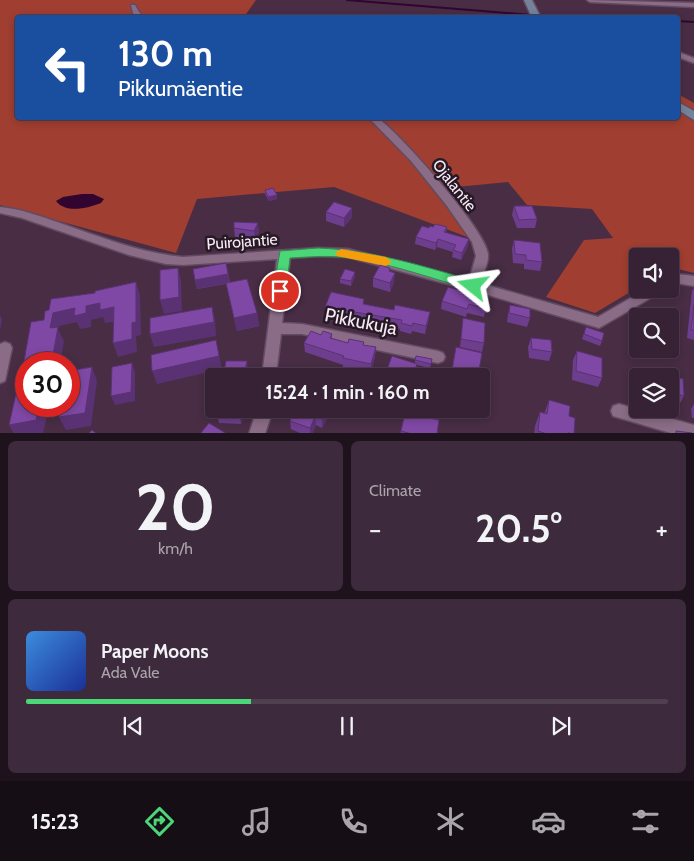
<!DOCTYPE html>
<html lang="en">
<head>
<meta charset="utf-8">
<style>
  body { margin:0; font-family:Cabin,sans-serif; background:#3d2a3c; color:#f1f3f6; height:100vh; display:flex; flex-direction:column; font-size:19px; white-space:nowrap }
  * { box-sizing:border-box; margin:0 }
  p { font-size:16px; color:#aaa4ac }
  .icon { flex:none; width:28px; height:28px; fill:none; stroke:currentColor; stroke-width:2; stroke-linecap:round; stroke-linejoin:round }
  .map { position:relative; height:433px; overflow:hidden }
  .drawer { display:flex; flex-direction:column; gap:8px; padding:8px; background:#1e131d; flex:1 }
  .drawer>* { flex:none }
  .guide { position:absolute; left:15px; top:15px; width:665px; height:105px; border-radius:5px; box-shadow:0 2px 8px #0003,0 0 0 1px #503f4f; background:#1a4fa0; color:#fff; overflow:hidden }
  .buttons { position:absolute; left:629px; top:248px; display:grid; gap:10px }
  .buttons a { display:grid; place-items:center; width:50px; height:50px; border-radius:5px; background:#362234; box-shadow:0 2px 8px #0003,0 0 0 1px #503f4f; font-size:25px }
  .speed { position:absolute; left:15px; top:352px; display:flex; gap:10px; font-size:25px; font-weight:700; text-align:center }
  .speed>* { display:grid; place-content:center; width:65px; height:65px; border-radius:50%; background:#362234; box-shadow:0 2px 8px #0003,0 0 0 1px #503f4f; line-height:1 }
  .speed .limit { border:8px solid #d22; background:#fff; color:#111 }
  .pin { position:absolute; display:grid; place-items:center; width:42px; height:42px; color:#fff; margin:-21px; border:2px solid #fff; border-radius:50%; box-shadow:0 1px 5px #0007 }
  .me { position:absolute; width:55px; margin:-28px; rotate:285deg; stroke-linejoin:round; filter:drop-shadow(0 0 4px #0008) }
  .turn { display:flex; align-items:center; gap:18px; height:105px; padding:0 20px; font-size:22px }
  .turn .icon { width:65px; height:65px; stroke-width:2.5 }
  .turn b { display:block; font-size:35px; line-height:42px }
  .big { font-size:38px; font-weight:700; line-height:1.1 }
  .drawer .widget { flex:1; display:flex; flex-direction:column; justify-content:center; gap:8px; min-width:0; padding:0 18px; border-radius:8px; background:#3d2a3c }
  .drawer .dial { align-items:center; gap:0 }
  .dial b { font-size:65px; line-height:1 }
  .song { display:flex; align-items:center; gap:15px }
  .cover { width:60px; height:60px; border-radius:8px; background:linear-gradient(135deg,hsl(210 70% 55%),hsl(230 70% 35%)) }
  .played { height:5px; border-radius:2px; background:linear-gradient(90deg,#4bd677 35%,#503f4f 35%) }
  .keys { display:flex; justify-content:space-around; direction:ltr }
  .heat { display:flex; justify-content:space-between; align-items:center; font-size:28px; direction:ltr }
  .drawer .tiles { flex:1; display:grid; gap:8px; grid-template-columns:1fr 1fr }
  .widget:last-child { grid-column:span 2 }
  .trip { position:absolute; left:205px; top:368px; width:285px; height:50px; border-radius:5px; background:#362234; box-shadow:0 2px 8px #0003,0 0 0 1px #503f4f; font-weight:700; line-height:50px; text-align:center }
  .dock { display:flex; height:80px; justify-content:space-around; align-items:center; background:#160e15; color:#aaa4ac }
  .dock .icon { width:35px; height:35px }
  .dock .on { color:#4bd677 }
  .dock b { font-size:22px; color:#f1f3f6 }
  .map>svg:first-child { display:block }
</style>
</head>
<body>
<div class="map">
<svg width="694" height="434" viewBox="0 0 694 434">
  <rect width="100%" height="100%" fill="#482d45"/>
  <!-- green -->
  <polygon fill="#a03e31" points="0,0 256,0 244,17 18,18 18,118 678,118 678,94 694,103 694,273 674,268 670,270 670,256 638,256 637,288 595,313 546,297 584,240 613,238 592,209 527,205 508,182 436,189 470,238 334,187 197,199 176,253 0,205"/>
  <!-- water -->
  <path fill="#31052f" d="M82 194H93L104 199 101 203C88 208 66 214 56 201L63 197Z"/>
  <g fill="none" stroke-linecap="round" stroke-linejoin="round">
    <!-- stream -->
    <g stroke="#31052f" stroke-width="2">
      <polyline points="347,0 531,15"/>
      <polyline points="548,16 595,18"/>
      <polyline points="678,21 694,22"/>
    </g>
    <!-- street casing -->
    <g stroke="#624b60" stroke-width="3">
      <g id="street">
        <polygon points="587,0 694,3 694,7 590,2"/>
        <polygon points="131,5 135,5 139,12 145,18 137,18 133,13"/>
        <polygon points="678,52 694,58 694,63 678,57"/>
        <path d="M369 118H378C400 134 485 229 488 254 489 263 483 274 480 283L598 317 646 289H662L661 292 599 328 488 295 348 257 318 256 290 258 282 323 302 324 438 351 443 353 445 357 443 361 438 363 302 334H281L276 376H262L277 259 183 265 166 264 129 255 22 218 0 213V207C21 209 40 216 60 223 101 237 140 253 183 257L318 248 348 249 469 280 476 256 472 242 447 206 411 161Z"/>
        <polygon points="676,274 694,276 694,286 676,283 670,285 670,275"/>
        <polygon points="5,342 10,344 12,348 5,381 0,383 0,344"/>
        <polygon points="619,404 694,425 694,434 674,434 613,416 611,411 613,406"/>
        <polygon points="257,409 273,409 265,434 249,434"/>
      </g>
    </g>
    <!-- secondary casing -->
    <g stroke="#624b60" stroke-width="3">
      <g id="secondary">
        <polygon points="524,0 532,0 541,18 532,18"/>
        <polygon points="678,102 694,111 694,120 678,110"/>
      </g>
    </g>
    <!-- street -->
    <use href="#street" fill="#8a6c86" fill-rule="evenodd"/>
    <!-- secondary -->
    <use href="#secondary" fill="#74829a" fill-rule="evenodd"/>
  </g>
  <!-- wall -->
  <g fill="#6e3e8e">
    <polygon points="265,190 277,195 277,199 269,201 265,194"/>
    <polygon points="514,206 537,219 535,228 517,228 512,215"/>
    <polygon points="352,208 352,217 344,227 326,221 326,212"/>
    <polygon points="433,227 447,227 446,232 468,246 461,260 452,257 453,252 437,247 435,250 415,244 416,237 429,228"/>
    <polygon points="234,228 259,232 255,240 235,237"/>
    <polygon points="514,240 542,262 540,271 524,269 524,264 513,263 512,249"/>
    <polygon points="226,263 230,282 257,313 259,326 237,331 226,284 197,289 195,280"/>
    <polygon points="390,268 390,272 394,282 390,292 373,287 373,278"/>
    <polygon points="355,272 355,276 351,286 340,283 340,279"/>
    <polygon points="694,288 694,340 687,338 692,291"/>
    <polygon points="488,298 484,317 467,313 466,317 441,309 442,301"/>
    <polygon points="364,299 364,304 394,310 430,312 425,334 412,331 411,334 400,331 400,329 325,316 325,307"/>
    <polygon points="510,305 530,318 527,327 507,322 508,314"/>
    <polygon points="463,318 484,343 482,352 460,347"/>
    <polygon points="586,327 602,341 600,346 582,339"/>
    <polygon points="332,334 332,338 348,343 376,347 375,356 371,373 343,367 343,365 305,352 304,343 321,335"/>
    <polygon points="531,338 552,352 549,361 529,358 528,347"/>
    <polygon points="577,351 602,378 598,387 572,380 573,360"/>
    <polygon points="432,359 430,368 417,365 415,376 384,376 385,375 415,363 415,360"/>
    <polygon points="659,373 683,379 684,396 679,405 670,402 670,376 658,376"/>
    <polygon points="634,385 638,386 638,403 631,401 631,389"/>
    <polygon points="549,400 569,416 574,434 534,434 535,426 540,412 544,414"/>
    <polygon points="694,404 694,418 692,418 691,409"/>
    <polygon points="216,409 243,409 241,424 219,423"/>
    <polygon points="296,409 331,409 331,410 322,428 316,425 312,434 302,434 291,429 290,421"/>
    <polygon points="461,409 473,409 472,412"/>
    <polygon points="405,413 437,434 400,434"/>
  </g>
  <!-- shaded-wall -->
  <g fill="#5a3274">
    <polygon points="277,195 277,199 269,201 268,197"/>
    <polygon points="352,208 352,217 344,227 344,218"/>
    <polygon points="258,223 259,232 255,240 254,231"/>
    <polygon points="438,239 437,247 435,250 436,243"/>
    <polygon points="469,239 468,246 461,260 462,253"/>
    <polygon points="178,268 181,281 182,311 164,314 160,300"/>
    <polygon points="355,272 355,276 351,286 351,281"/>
    <polygon points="395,273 394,282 390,292 390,283"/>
    <polygon points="228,274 230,283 197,289 195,280"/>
    <polygon points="136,282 140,295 141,335 136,336 137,352 118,357 113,343"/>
    <polygon points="100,303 114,307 119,321 105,323 103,317 91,320 91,327 80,329 77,322 59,326 58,329 64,341 60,364 26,364 26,366 24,361 50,328 53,313"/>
    <polygon points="212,307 215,320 216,336 154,347 150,334"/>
    <polygon points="430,312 429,320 425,334 426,326"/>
    <polygon points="257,313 259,326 237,331 234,318"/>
    <polygon points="0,315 2,320 0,331"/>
    <polygon points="216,340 222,369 157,384 152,371"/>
    <polygon points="376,347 375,356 371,373 371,364"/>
    <polygon points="247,361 249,376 244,376"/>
    <polygon points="132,363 135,372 135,401 115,405 111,396"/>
    <polygon points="417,364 415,376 413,376"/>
    <polygon points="92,367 97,381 91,426 66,430 59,417"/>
    <polygon points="39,406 49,406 43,434 14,434 9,425"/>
    <polygon points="238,409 243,409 241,424 238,410"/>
    <polygon points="327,409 331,409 331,410 322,428 322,419"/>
    <polygon points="315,417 316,425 312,434 310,434 310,428"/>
  </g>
  <!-- building -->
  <g fill="#8048a5" stroke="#5a3274">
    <polygon points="273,188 277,195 268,197 265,190"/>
    <polygon points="334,202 352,208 344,218 326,212"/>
    <polygon points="514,206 532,206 537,219 519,220"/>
    <polygon points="234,222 258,223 254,231 234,228"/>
    <polygon points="435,224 447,227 444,232 469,239 462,253 453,250 456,245 438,239 436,243 416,237 422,226 429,228 430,226 433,227"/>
    <polygon points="514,240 540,243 542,262 526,260 526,255 515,254"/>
    <polygon points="226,263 228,274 195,280 193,269"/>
    <polygon points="380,265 390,268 389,271 395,273 390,283 373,278"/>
    <polygon points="178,268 179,297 160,300 160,270"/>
    <polygon points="345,269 355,272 351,281 340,279"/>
    <polygon points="247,279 257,313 234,318 226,283"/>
    <polygon points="136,282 136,322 132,323 132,339 113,343 114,307 100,310 100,303 86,306 86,313 74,316 75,308 53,313 50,328 58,327 53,355 24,361 31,322 44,320 45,311 49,310 51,299 95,293 95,291"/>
    <polygon points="448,287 488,298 486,309 469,304 467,309 442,301"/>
    <polygon points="331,292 364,299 363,304 394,310 395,305 430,312 426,326 413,323 412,326 401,323 402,320 325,307"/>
    <polygon points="510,305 530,309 530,318 509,313"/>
    <polygon points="694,305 694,330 691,330"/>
    <polygon points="212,307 214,322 150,334 150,318"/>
    <polygon points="463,318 485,323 484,343 461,339"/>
    <polygon points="586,327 604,333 602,341 584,334"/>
    <polygon points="311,331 321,335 323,331 332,334 330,338 348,343 349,339 364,342 363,345 376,347 371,364 343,358 344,356 304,343"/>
    <polygon points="531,338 551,340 552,352 532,349"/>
    <polygon points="216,340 219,356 152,371 151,355"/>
    <polygon points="456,347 482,353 478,376 451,376"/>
    <polygon points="577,351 602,358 602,378 576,371"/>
    <polygon points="392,356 417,364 413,376 406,376 400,374 400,376 388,376 385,375"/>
    <polygon points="416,356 432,359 431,364 415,360"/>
    <polygon points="226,361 247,361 244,376 223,376"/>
    <polygon points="132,363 131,392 111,396 112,367"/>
    <polygon points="92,367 85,413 59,417 61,406 69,406 69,371"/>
    <polygon points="659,373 683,379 684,396 670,392 670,376 659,376"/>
    <polygon points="26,379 26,406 39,406 36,420 9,425 19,380"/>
    <polygon points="634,385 638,386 638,398 633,396"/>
    <polygon points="549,400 570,406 569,416 575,418 574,434 568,433 568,434 547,434 538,431 540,412 547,414"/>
    <rect x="216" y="409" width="22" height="1"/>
    <polygon points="296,409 327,409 322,419 315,417 310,428 290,421"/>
    <polygon points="405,413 439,420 437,434 412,434 401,431"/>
    <polygon points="209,423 227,434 200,434"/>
    <polygon points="92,430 97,434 88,434"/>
    <polygon points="676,431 692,433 692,434 676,434"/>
  </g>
  <!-- route -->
  <path fill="#4bd677" stroke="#318b4d" d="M318 248C373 250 426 267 478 282L479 286 478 289 473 290C432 279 391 263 349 258 329 255 309 257 290 258L286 291 285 294H275L273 291 280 251Z"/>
  <!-- slow -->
  <polygon fill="#f59e0b" points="341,249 386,257 392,262 386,266 337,256 335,253"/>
  <g text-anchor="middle" stroke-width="5" stroke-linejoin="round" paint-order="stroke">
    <!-- street labels -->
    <g font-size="16" fill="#fae9f8" stroke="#261a25">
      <text transform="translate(455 185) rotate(52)" y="6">Ojalantie</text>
      <text transform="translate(242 241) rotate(-4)" y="6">Puirojantie</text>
    </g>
    <!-- near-street labels -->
    <g font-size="19" fill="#fae9f8" stroke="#261a25">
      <text transform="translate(361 321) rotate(11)" y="7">Pikkukuja</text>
    </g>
  </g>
</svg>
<div class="buttons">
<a><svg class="icon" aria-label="sound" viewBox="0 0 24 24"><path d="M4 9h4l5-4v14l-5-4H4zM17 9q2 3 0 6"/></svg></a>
<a><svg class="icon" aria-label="search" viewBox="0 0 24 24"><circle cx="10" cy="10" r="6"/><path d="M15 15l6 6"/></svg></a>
<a><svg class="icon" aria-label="layers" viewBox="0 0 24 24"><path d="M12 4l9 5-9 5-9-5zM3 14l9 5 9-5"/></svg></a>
</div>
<div class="speed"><div class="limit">30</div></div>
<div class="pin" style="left:280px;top:291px;background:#d93025"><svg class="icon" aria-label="arrive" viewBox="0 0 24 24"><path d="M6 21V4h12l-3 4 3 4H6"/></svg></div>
<svg class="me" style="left:473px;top:286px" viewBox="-20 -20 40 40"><path d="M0-17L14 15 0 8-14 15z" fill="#4bd677" stroke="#fff" stroke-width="4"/></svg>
<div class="trip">15:24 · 1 min · 160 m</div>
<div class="guide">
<div class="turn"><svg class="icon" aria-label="left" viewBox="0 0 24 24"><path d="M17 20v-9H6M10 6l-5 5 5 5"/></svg><div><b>130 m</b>Pikkumäentie</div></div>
</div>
</div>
<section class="drawer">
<div class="tiles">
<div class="widget dial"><b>20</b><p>km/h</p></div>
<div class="widget"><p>Climate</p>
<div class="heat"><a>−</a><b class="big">20.5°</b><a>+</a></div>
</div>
<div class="widget">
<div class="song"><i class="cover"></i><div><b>Paper Moons</b><p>Ada Vale</p></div></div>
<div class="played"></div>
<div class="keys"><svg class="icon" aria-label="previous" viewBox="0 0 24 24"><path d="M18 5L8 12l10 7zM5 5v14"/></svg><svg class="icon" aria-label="pause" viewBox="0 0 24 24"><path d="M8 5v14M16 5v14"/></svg><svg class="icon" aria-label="next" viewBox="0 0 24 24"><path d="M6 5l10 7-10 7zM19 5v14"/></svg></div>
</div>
</div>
</section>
<nav class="dock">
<b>15:23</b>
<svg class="icon on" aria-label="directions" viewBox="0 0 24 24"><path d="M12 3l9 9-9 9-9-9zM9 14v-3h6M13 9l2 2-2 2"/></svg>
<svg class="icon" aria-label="music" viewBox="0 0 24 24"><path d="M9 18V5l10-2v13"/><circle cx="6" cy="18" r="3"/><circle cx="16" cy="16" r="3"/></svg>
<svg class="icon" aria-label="phone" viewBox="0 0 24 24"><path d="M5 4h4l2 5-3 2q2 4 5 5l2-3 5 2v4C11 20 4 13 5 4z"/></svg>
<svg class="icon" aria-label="climate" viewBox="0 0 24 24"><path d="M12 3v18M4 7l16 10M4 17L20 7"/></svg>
<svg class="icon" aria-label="car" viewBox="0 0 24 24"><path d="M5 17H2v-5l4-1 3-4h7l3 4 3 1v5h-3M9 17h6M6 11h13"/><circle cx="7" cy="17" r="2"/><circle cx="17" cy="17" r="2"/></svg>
<svg class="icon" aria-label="filters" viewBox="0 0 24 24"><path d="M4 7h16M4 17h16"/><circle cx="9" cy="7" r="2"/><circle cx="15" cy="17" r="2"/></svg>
</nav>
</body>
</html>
